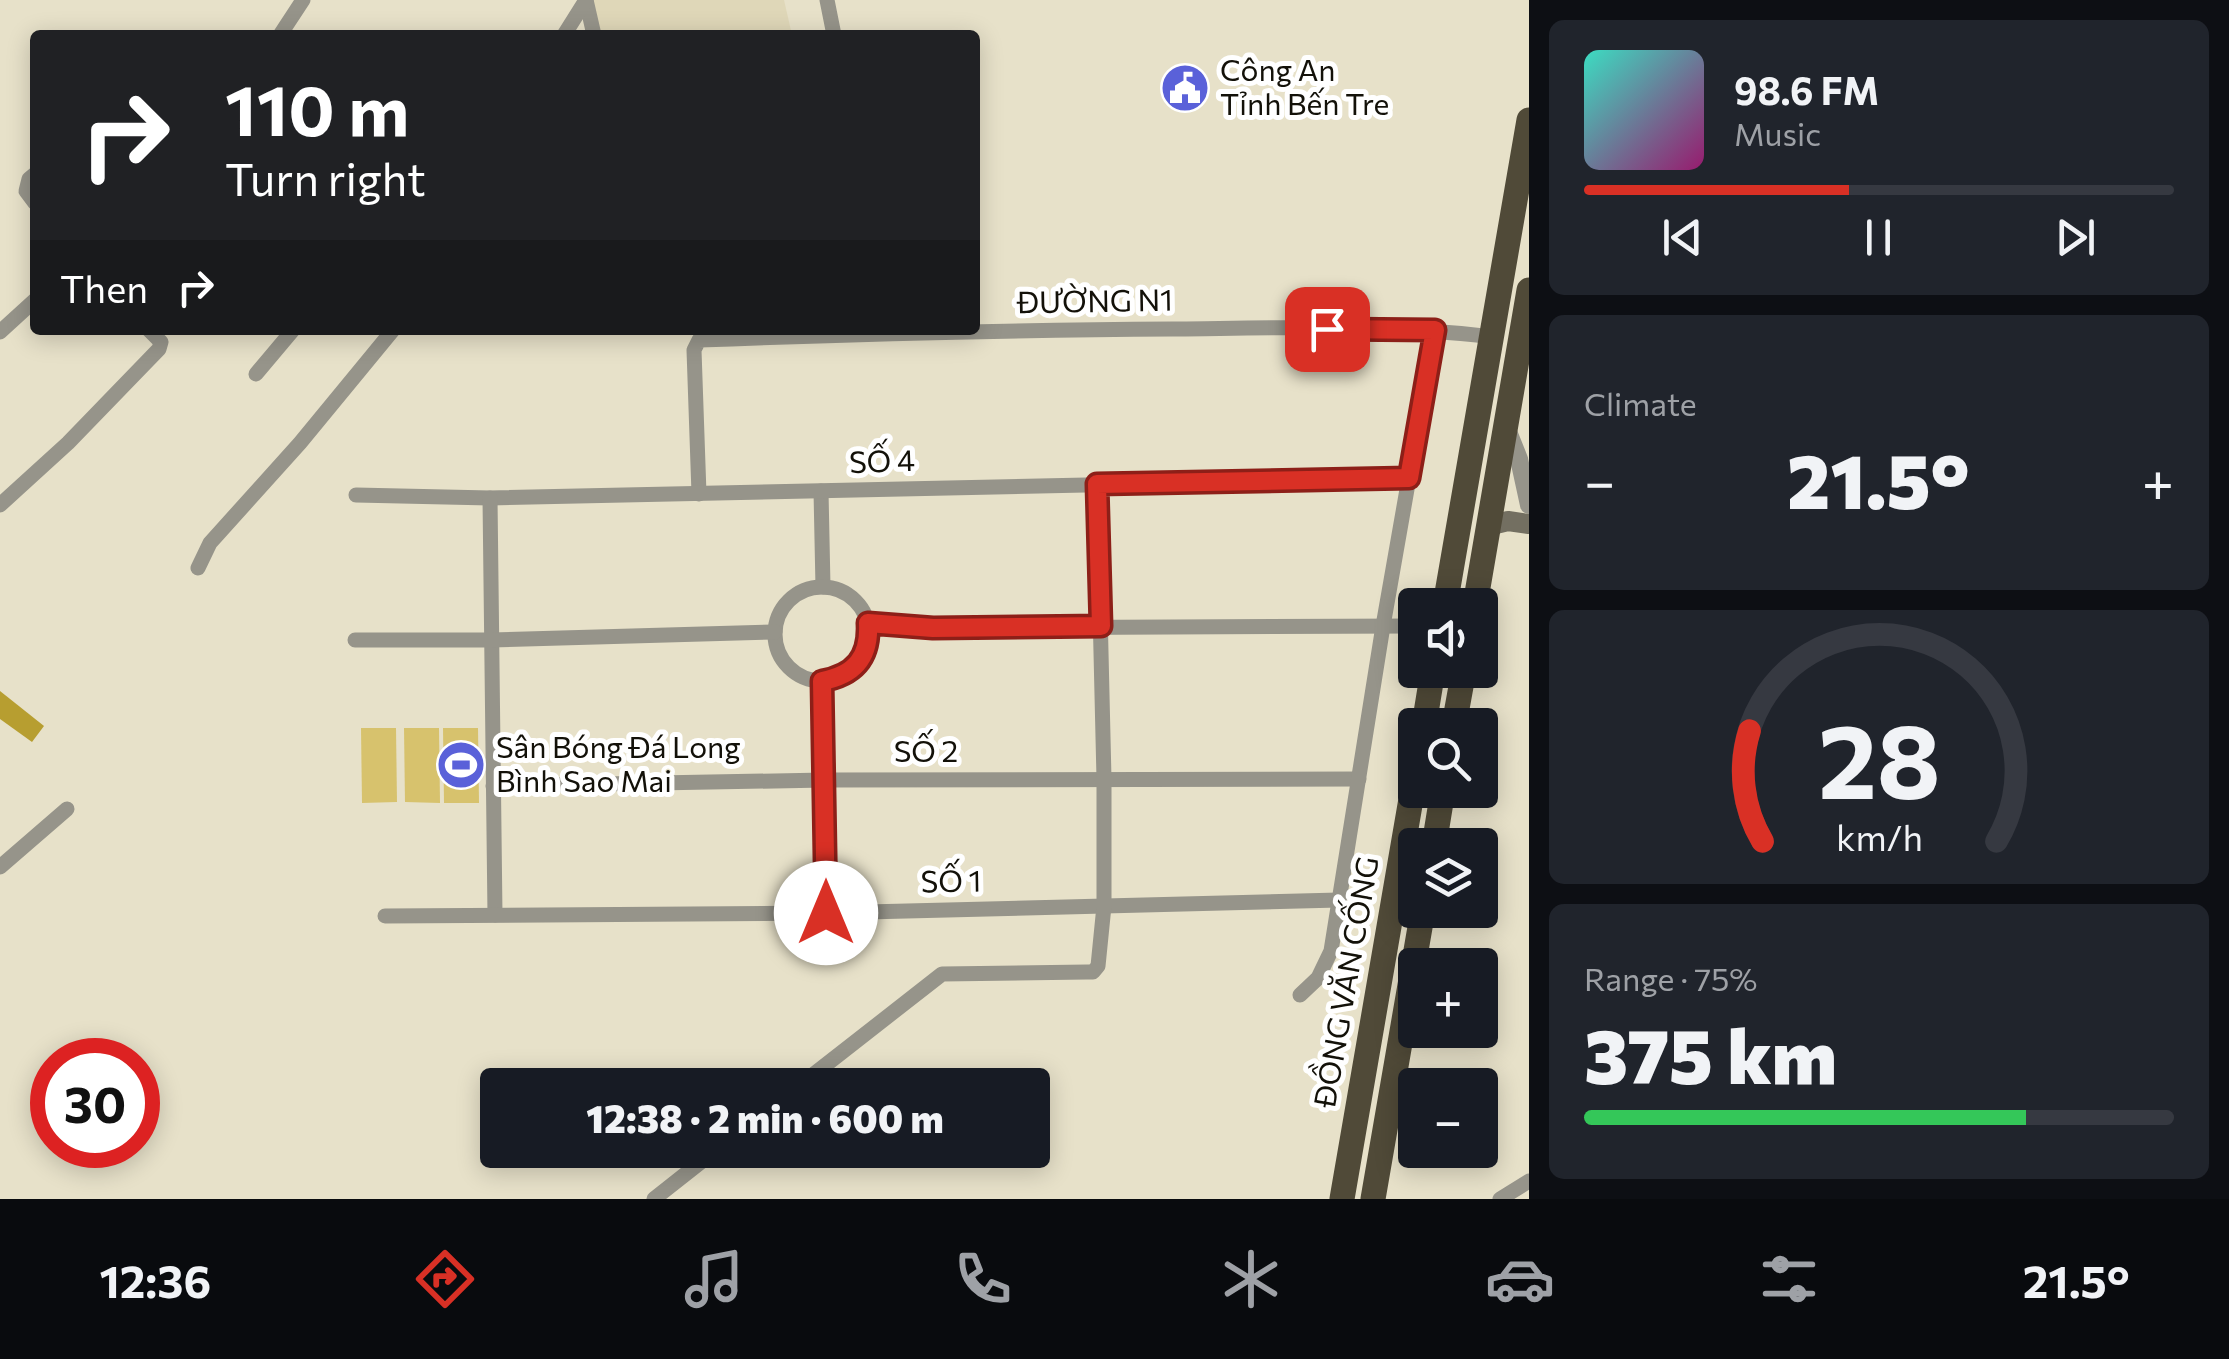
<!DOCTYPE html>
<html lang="en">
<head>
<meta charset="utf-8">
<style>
  body { margin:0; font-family:Commissioner,sans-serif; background:#20242c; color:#f1f3f6; height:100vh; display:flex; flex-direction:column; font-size:38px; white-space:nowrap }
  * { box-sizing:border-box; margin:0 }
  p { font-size:32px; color:#9ea1a6 }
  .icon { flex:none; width:55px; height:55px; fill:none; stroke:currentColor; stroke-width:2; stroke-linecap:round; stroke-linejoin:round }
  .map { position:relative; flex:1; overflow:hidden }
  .panel { display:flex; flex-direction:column; gap:20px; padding:20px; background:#0d0f14; width:700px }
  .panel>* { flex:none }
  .banner { position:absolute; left:30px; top:30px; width:950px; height:305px; border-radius:10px; box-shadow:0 5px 25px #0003; background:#202124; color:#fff; overflow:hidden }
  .tools { position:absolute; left:1398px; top:588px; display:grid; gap:20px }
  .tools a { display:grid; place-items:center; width:100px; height:100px; border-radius:10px; background:#171b24; box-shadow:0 5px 25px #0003; font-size:50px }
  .speed { position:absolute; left:30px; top:1038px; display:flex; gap:20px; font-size:50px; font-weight:700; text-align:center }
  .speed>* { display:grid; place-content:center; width:130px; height:130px; border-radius:50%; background:#171b24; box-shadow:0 5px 25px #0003; line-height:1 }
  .speed .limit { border:15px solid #d22; background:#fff; color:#111 }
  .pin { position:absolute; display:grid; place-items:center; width:85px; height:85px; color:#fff; margin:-42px; border-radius:20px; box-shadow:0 5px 15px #0006 }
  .me { position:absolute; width:110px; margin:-55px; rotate:0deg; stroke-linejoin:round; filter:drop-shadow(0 0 8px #0008) }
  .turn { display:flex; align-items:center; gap:35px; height:210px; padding:0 30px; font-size:45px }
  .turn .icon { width:130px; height:130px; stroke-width:2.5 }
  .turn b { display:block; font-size:70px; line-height:85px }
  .then { display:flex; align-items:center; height:95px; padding:0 30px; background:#0003; gap:20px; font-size:38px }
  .big { font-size:75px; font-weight:800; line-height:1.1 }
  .panel .widget { flex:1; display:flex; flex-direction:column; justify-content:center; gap:15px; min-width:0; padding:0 35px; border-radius:15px; background:#20242c }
  .panel .dial { align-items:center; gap:0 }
  .dial svg { height:260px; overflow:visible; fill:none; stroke:#363941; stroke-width:7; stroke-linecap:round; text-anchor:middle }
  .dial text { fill:#f1f3f6; stroke:none }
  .song { display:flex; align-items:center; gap:30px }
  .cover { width:120px; height:120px; border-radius:15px; background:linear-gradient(135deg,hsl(170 70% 55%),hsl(320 70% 35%)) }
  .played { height:10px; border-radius:5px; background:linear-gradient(90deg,#d93025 45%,#363941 45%) }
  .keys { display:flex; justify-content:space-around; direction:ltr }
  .heat { display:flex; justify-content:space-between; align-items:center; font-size:55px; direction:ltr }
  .charge { height:15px; border-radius:8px; background:linear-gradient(90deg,#34c759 75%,#363941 0) }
  .trip { position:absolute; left:480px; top:1068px; width:570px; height:100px; border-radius:10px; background:#171b24; box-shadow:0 5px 25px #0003; font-weight:800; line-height:100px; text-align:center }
  .tab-bar { display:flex; height:160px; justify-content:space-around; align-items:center; background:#090b0e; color:#9ea1a6 }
  .tab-bar .icon { width:70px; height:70px }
  .tab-bar .current { color:#d93025 }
  .tab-bar b { font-size:45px; color:#f1f3f6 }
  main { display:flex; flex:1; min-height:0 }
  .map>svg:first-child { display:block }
</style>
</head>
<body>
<main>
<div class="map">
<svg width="1529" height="1199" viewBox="0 0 1529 1199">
  <rect width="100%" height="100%" fill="#e7e1c9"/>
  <!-- built -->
  <polygon fill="#dfd7b8" points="591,0 784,0 792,35 600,35"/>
  <!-- green -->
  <g fill="#d7c26d">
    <polygon points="361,728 396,728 397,802 362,803"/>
    <polygon points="404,728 439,728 440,803 405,802"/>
    <polygon points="443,728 478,728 479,803 444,803"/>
  </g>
  <!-- water -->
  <polygon fill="#b79e30" points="0,691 44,726 32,742 0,719"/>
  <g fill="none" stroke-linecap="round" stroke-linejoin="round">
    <!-- minor -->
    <g stroke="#96948a" stroke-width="15">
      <polyline points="586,0 594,35"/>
      <polyline points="827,0 834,35"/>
      <polyline points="280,35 303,0"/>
      <polyline points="564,35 586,0"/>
      <polyline points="35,174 29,179 26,191 35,203"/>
      <polyline points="0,332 35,300"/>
      <polyline points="256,374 293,330"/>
      <polyline points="821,491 823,587"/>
      <path d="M699 494 694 350 699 340C857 334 1014 330 1172 329 1278 328 1386 324 1492 337"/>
      <polyline points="356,495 490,498 1409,478"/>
      <polyline points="490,498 495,915"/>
      <polyline points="0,505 68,443 159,349 161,342 149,330"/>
      <polyline points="198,568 210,543 300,443 393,330"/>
      <circle cx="822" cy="634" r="47"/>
      <polyline points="869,623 933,628 1415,626"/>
      <polyline points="355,640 491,640 775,632"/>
      <polyline points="822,681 826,913"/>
      <polyline points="493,786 825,780 1359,779"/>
      <polyline points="0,867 67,809"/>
      <polyline points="385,916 826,913 1339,900"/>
      <polyline points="1300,995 1318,978 1331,951 1383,626 1435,330"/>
      <polyline points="800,1085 942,974 1087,972 1093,972 1098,966 1104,906 1104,779 1097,483"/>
      <polyline points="654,1199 716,1150"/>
      <polyline points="1500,1199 1529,1181"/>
    </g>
    <!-- tertiary -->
    <polyline stroke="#96948a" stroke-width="18" points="1507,429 1519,459 1529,505"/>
    <!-- secondary -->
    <polyline stroke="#736f61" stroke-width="20" points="1488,526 1508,521 1529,524"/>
    <!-- trunk -->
    <g stroke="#504a38" stroke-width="25">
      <polyline points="1445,605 1529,120"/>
      <polyline points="1475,605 1529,290"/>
      <polyline points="1424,725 1433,670"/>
      <polyline points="1454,725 1464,670"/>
      <polyline points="1434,845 1443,790"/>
      <polyline points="1342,1199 1415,776"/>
      <polyline points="1373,1199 1423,910"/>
    </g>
  </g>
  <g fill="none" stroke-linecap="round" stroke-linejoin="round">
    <!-- route casing -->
    <g stroke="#8d1f18" stroke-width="25">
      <path id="route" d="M826 913 822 681C855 675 870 657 868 623L933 628 1101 626 1097 484 1409 478 1435 330 1327 329"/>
    </g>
    <!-- route -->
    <use href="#route" stroke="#d93025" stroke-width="18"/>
  </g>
  <!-- icons -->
  <defs>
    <g id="civic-disc" transform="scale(2.5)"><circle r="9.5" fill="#5a61d9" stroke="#fff"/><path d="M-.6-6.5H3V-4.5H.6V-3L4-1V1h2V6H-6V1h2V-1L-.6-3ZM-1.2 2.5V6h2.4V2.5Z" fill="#fff"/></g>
    <g id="stadium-disc" transform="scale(2.5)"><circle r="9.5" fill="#5a61d9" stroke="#fff"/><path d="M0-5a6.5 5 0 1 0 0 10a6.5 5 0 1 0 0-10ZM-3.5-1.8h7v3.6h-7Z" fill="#fff"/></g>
  </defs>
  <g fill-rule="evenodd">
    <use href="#civic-disc" x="1185" y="88"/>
    <use href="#stadium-disc" x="461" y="765"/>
  </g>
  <g text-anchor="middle" stroke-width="10" stroke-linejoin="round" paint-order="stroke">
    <!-- poi labels -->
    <g font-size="30" fill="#131109" stroke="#fff" text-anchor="start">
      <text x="1220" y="81">Công An<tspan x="1220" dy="34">Tỉnh Bến Tre</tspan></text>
      <text x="496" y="758">Sân Bóng Đá Long<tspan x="496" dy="34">Bình Sao Mai</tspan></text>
    </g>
    <!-- street labels -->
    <g font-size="30" fill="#131109" stroke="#fff">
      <text transform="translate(1095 302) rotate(-1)" y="10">ĐƯỜNG N1</text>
      <text transform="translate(882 462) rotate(-2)" y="10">SỐ 4</text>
      <text x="926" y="762">SỐ 2</text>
      <text transform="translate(951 882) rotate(-1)" y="10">SỐ 1</text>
      <text transform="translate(1347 982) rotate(-80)" y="10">ĐỒNG VĂN CỐNG</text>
    </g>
  </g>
</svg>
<div class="tools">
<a><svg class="icon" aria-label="sound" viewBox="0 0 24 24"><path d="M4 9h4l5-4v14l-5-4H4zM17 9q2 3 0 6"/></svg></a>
<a><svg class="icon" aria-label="search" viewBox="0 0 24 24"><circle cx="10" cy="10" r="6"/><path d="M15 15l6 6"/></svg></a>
<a><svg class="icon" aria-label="layers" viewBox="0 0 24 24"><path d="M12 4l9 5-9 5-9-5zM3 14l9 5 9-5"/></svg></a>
<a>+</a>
<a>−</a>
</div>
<div class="speed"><div class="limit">30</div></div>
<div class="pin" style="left:1327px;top:329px;background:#d93025"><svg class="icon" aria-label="arrive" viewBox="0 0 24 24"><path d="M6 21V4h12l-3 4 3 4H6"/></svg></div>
<svg class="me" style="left:826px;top:913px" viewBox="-20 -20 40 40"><circle r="19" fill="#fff"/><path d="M0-13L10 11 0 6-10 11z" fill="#d93025"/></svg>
<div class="trip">12:38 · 2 min · 600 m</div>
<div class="banner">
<div class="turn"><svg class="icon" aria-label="right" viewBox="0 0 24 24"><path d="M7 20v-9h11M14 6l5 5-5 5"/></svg><div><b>110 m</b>Turn right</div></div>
<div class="then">Then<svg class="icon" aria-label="right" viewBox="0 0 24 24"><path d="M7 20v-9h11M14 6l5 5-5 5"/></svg></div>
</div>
</div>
<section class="panel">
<div class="widget">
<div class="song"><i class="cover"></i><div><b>98.6 FM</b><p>Music</p></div></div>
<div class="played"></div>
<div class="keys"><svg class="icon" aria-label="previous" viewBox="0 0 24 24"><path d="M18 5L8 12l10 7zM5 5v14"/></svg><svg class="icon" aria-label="pause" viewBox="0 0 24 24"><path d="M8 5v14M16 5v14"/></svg><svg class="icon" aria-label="next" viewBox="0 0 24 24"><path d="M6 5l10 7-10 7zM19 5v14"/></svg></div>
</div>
<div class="widget"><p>Climate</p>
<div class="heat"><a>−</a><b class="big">21.5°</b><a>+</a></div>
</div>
<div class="widget dial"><svg viewBox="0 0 100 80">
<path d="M14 69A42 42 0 1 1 86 69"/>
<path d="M14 69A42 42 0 0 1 10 35" stroke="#d93025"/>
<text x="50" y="56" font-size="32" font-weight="700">28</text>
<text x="50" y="72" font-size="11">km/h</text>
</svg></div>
<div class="widget"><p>Range · 75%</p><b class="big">375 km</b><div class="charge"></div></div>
</section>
</main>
<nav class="tab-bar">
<b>12:36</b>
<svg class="icon current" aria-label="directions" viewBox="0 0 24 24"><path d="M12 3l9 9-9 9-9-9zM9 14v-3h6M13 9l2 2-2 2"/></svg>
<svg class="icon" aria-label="music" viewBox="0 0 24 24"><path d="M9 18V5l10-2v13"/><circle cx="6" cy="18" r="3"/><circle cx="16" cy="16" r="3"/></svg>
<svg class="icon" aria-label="phone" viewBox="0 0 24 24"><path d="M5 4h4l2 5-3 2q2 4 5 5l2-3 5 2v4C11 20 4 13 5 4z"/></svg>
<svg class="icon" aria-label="climate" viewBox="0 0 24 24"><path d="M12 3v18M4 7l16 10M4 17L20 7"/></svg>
<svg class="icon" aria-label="car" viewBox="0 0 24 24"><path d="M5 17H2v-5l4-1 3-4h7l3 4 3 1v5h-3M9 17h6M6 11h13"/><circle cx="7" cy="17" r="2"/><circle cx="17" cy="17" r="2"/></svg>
<svg class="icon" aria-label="filters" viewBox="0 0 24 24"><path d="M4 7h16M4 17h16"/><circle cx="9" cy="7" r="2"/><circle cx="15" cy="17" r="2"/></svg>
<b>21.5°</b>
</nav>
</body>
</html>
